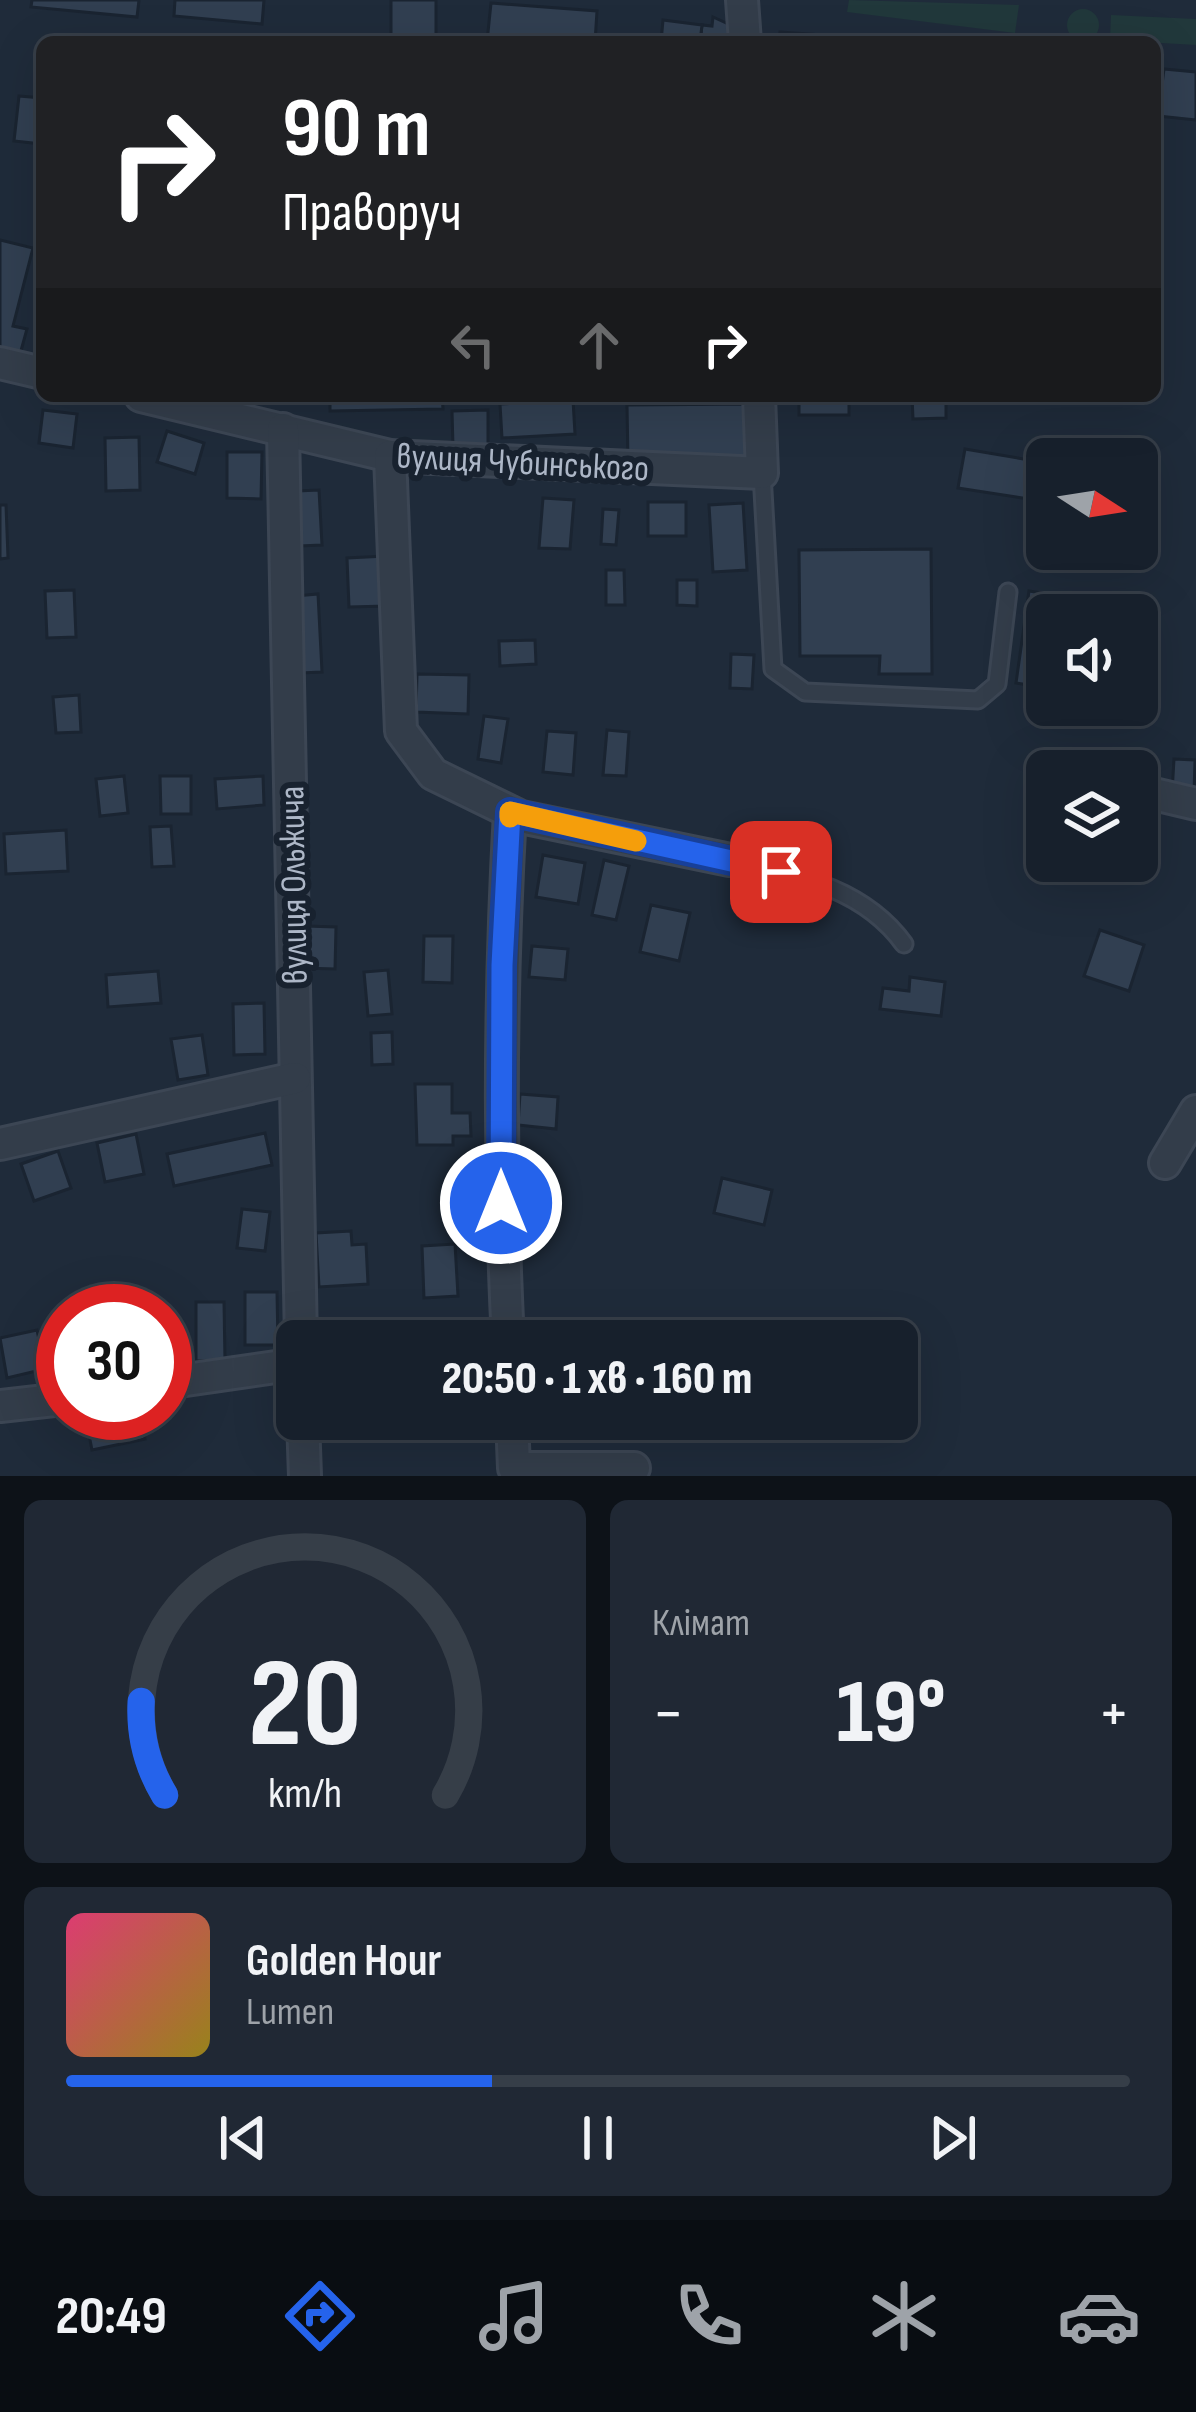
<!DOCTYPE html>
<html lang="uk">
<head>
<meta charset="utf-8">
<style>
  body { margin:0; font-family:"Sofia Sans Condensed",sans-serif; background:#202834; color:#f1f3f6; height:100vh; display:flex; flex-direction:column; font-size:45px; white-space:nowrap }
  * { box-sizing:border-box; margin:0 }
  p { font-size:39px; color:#9ea3a9 }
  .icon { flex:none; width:66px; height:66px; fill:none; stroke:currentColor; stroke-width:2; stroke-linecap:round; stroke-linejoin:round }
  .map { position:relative; height:1476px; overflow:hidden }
  .sheet { display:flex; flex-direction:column; gap:24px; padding:24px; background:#0d1218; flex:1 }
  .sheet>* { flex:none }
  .hud { position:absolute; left:36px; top:36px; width:1125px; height:366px; border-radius:18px; box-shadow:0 12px 48px #0002,0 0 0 3px #363e48; background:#202124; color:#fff; overflow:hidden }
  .needle { width:78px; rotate:102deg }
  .buttons { position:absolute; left:1026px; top:438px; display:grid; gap:24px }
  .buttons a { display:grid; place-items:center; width:132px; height:132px; border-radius:18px; background:#17202c; box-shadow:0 12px 48px #0002,0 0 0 3px #363e48; font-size:60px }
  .speed { position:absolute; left:36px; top:1284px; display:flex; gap:24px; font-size:60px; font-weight:700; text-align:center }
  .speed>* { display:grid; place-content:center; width:156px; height:156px; border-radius:50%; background:#17202c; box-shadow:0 12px 48px #0002,0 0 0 3px #363e48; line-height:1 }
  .speed .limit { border:18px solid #d22; background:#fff; color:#111 }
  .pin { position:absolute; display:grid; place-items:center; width:102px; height:102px; color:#fff; margin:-51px; border-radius:24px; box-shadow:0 6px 18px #0006 }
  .me { position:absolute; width:132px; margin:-66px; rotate:0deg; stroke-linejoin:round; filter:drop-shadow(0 0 9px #0008) }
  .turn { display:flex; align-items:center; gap:42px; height:252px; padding:0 48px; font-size:54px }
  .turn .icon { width:156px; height:156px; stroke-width:2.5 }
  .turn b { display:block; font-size:84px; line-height:102px }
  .lanes { display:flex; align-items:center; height:114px; padding:0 48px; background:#0003; justify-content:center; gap:60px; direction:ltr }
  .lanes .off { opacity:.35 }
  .big { font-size:90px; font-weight:800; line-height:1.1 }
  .sheet .card { flex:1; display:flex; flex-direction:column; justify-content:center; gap:18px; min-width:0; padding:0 42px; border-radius:18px; background:#202834 }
  .sheet .dial { align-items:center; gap:0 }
  .dial svg { height:312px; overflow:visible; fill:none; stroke:#363e48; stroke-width:7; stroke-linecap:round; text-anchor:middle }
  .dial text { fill:#f1f3f6; stroke:none }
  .song { display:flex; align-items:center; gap:36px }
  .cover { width:144px; height:144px; border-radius:18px; background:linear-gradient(135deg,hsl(340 70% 55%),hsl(50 70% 35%)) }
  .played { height:12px; border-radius:6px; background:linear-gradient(90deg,#2563eb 40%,#363e48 40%) }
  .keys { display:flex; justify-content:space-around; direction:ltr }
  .heat { display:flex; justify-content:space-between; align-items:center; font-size:66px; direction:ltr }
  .sheet .tiles { flex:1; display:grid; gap:24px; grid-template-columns:1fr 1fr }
  .card:last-child { grid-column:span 2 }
  .trip { position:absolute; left:276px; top:1320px; width:642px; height:120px; border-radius:18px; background:#17202c; box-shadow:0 12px 48px #0002,0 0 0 3px #363e48; font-weight:800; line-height:120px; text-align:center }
  .dock { display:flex; height:192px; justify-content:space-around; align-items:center; background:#090d12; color:#9ea3a9 }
  .dock .icon { width:84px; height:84px }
  .dock .on { color:#2563eb }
  .dock b { font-size:54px; color:#f1f3f6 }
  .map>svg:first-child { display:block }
</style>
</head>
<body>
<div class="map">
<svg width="1196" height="1476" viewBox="0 0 1196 1476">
  <rect width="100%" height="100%" fill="#1f2b3a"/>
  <!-- green -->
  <g fill="#21383b">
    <polygon points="849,0 1019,5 1015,33 847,12"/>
    <circle cx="1083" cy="25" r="16"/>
    <polygon points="1111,15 1196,19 1196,45 1110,40"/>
  </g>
  <!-- building -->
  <g fill="#313f51" stroke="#1a2431" stroke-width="3">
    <polygon points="32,0 139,0 137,17 31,7"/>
    <polygon points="175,0 264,0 262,24 174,16"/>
    <rect x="391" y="0" width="45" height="42"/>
    <polygon points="491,3 597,11 595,42 487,42"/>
    <polygon points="713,17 737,28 735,42 700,42 702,25 712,26"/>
    <polygon points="663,20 702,25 700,42 661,42"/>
    <polygon points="780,32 821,35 821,42 779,42"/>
    <polygon points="1164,69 1196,72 1196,120 1158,116"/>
    <polygon points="19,96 42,98 42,144 14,141"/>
    <polygon points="0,240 33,248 13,326 27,329 19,358 0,354"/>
    <polygon points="330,396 442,396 443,409 330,411"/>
    <rect x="799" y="396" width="50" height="19"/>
    <polygon points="912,396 946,396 946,418 913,419"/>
    <polygon points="573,400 575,434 502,438 500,404"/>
    <polygon points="754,404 754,460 628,461 627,405"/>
    <polygon points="43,410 77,414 73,448 39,443"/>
    <polygon points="488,410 488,446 453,447 452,411"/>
    <polygon points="167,431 204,443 195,474 157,462"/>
    <polygon points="139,437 140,490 106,491 105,438"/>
    <polygon points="965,449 1035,461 1029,499 958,488"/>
    <polygon points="227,452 262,452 261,499 227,498"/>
    <polygon points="319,490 322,545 299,546 297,491"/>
    <polygon points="543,498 574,500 570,549 539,548"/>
    <rect x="648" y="502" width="38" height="34"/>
    <polygon points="743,503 747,570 713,572 709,505"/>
    <polygon points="0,505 6,505 8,558 0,559"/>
    <polygon points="603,509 619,510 616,545 601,544"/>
    <polygon points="931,549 932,674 879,674 880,656 800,656 799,550"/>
    <polygon points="386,556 387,606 349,607 347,558"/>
    <polygon points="606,570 624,570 625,605 606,605"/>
    <polygon points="677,580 697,580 697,606 677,605"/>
    <polygon points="74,590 76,637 47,638 45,591"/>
    <polygon points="1029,591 1080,599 1078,615 1047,615 1047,688 1016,683"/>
    <polygon points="318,594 322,672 300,673 295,596"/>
    <polygon points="535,640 536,664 500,666 499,641"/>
    <polygon points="731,654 754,655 752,689 730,688"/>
    <polygon points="417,674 469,675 468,714 416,712"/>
    <polygon points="79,695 81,732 56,733 53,697"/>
    <polygon points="484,716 508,719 501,763 478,759"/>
    <polygon points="607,730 629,732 626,776 603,775"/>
    <polygon points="547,731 576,733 573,775 543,772"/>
    <polygon points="1174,759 1195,760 1194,794 1172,793"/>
    <polygon points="124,776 128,813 100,816 96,779"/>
    <polygon points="160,776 191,776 191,814 161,814"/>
    <polygon points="263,776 264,805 217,809 215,779"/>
    <polygon points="171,826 174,866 152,867 150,827"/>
    <polygon points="66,830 68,871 6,874 4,834"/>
    <polygon points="543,855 585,863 578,904 536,897"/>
    <polygon points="604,860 629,866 616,920 592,915"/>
    <polygon points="651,905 690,913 679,961 640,952"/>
    <polygon points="305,926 336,927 335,969 303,968"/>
    <polygon points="1100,930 1144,945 1129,991 1084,976"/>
    <polygon points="424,936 453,936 452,983 423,982"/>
    <polygon points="532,946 568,949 565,980 529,977"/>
    <polygon points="388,970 392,1014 368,1016 364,972"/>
    <polygon points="158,971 161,1003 108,1007 106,975"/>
    <polygon points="910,977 945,982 941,1016 880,1009 883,988 909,991"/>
    <polygon points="264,1003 265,1054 234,1055 233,1004"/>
    <polygon points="392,1032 393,1064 372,1065 371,1033"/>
    <polygon points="202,1035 208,1075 178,1080 171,1039"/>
    <polygon points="415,1084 452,1084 452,1113 470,1113 471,1136 453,1136 453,1145 417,1145"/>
    <polygon points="520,1094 558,1097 556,1129 518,1125"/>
    <polygon points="265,1133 272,1165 174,1186 167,1154"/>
    <polygon points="136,1134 144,1174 105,1182 97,1143"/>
    <polygon points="58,1151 71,1188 34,1201 21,1164"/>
    <polygon points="722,1178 772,1190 764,1225 714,1213"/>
    <polygon points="242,1209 270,1212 265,1251 237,1248"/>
    <polygon points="351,1231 352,1245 366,1244 368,1284 319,1287 316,1233"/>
    <polygon points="455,1244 458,1296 424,1298 422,1246"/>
    <polygon points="245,1292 277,1292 278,1345 245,1345"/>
    <polygon points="196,1302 224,1302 225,1361 196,1361"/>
    <polygon points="37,1330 45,1369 7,1378 0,1338"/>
    <polygon points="140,1413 145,1439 92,1450 85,1414"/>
    <polygon points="409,1419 457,1419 458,1433 409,1434"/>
    <polygon points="548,1419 605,1419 605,1433 548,1432"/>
  </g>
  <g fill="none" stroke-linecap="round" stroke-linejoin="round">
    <!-- lane casing -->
    <g stroke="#3c4654" stroke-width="21">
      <g id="lane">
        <polyline points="762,473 773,669 805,692 978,700 997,684 1008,592"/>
        <path d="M730 860C795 875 863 887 904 944"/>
      </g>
    </g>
    <!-- street casing -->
    <g stroke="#3c4654" stroke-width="36">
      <g id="street">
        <polyline points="742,0 745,42"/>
        <polyline points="0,363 42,373"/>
        <polyline points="141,396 390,456 762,473 759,396"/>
        <polyline points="283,429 301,1341"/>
        <polyline points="390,456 401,731 433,774 521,817 730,860"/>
        <polyline points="1137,790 1196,804"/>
        <polyline points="0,1144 295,1078"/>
        <polyline points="1165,1163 1196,1111"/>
        <path d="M508 1341C499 1164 500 989 510 812"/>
        <polyline points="165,1383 297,1364"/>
        <polyline points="0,1406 63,1399"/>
        <polyline points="303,1419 305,1476"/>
        <polyline points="512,1419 514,1468 634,1468"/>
      </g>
    </g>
    <!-- lane -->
    <use href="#lane" stroke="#333d4a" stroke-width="15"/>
    <!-- street -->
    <use href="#street" stroke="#333d4a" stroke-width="30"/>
  </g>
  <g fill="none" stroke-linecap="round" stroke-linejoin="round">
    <!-- route casing -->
    <g stroke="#184099" stroke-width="30">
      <polyline id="route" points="501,1203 502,965 510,812 781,872"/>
    </g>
    <!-- route -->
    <use href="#route" stroke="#2563eb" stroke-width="21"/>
    <!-- slow -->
    <polyline stroke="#f59e0b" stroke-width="21" points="510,817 510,812 636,841"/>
  </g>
  <g text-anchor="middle" stroke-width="12" stroke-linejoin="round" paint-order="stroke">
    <!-- street labels -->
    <g font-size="36" fill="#adb7c7" stroke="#18222f">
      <text transform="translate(523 461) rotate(3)" y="13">вулиця Чубинського</text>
      <text transform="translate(292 885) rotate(-91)" y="13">вулиця Ольжича</text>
    </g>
  </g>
</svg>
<div class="buttons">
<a><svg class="needle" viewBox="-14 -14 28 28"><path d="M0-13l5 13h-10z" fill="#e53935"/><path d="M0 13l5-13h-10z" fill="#9ea3a9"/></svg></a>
<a><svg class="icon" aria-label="sound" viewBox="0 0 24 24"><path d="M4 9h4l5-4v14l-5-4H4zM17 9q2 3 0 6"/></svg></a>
<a><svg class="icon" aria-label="layers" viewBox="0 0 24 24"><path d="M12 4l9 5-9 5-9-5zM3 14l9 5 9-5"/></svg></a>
</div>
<div class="speed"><div class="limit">30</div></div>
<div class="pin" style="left:781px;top:872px;background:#d93025"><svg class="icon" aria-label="arrive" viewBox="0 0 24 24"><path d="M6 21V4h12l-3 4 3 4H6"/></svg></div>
<svg class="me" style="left:501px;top:1203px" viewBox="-20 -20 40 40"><circle r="17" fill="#2563eb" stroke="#fff" stroke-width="3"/><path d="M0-11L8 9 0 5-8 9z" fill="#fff"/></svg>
<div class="trip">20:50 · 1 хв · 160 m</div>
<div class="hud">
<div class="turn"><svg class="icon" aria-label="right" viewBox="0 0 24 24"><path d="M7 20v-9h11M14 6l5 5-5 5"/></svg><div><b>90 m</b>Праворуч</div></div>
<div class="lanes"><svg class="icon off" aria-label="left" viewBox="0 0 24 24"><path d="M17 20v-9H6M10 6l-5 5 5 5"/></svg><svg class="icon off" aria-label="ahead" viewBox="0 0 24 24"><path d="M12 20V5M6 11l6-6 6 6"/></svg><svg class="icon" aria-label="right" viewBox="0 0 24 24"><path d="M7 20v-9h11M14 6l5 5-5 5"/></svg></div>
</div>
</div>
<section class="sheet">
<div class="tiles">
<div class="card dial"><svg viewBox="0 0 100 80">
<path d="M14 69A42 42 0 1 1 86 69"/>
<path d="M14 69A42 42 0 0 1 8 45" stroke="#2563eb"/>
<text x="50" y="56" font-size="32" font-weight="700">20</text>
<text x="50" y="72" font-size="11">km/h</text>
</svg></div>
<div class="card"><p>Клімат</p>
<div class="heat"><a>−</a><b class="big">19°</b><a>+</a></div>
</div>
<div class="card">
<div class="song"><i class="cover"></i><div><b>Golden Hour</b><p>Lumen</p></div></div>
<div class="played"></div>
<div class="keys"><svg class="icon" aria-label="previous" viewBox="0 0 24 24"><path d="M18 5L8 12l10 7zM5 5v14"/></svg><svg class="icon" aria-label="pause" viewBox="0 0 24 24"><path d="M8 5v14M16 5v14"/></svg><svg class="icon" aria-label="next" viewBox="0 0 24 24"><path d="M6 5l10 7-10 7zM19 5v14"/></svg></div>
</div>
</div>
</section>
<nav class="dock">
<b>20:49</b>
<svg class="icon on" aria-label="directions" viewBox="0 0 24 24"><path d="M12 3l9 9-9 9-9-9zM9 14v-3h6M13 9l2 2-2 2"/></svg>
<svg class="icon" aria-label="music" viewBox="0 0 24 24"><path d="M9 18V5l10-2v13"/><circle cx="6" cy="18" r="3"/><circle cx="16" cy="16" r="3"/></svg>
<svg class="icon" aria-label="phone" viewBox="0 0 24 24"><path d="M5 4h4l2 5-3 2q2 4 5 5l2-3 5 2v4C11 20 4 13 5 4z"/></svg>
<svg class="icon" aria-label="climate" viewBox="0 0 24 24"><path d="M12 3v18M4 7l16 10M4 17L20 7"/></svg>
<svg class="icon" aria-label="car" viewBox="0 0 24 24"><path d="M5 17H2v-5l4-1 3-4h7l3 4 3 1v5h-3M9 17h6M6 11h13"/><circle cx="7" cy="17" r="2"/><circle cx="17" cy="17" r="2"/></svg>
</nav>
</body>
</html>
